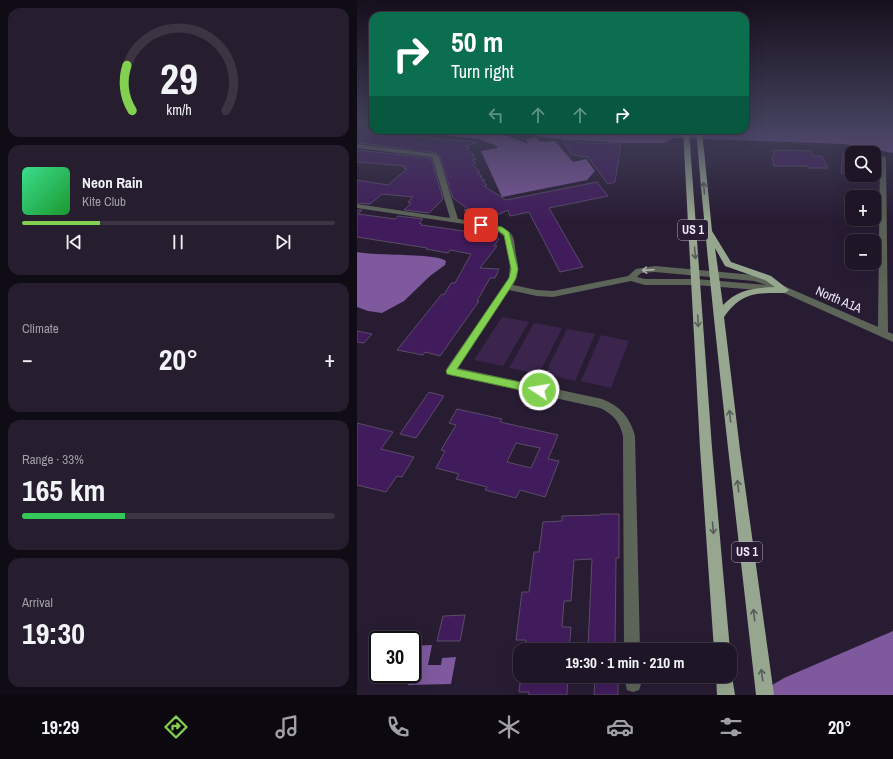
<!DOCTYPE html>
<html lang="en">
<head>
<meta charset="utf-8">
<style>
  body { margin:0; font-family:"Archivo Narrow",sans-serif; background:#261e2e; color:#f1f3f6; height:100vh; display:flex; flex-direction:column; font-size:15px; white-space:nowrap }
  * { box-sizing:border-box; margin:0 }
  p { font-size:13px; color:#a19fa7 }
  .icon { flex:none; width:22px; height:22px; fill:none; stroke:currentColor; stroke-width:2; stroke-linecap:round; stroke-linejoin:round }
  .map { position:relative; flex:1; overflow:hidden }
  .drawer { display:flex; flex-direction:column; gap:8px; padding:8px; background:#100c15; width:357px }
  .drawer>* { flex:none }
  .hud { position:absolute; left:12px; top:12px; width:380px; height:122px; border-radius:12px; box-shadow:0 4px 16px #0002,0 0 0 1px #3c3443; background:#0b6e4f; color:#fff; overflow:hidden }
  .tools { position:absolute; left:488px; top:146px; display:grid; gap:8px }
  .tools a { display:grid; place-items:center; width:36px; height:36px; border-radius:8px; background:#1e1526; box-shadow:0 4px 16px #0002,0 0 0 1px #3c3443; font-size:20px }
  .speed { position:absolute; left:12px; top:631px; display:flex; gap:8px; font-size:20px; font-weight:700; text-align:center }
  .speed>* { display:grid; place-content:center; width:52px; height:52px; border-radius:50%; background:#1e1526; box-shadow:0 4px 16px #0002,0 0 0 1px #3c3443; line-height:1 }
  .speed .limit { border:2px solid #111; border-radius:6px; background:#fff; color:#111 }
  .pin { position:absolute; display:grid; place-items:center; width:34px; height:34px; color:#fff; margin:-17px; border-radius:8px; box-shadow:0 2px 6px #0006 }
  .me { position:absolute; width:44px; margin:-22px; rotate:282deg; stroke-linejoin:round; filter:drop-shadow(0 0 3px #0008) }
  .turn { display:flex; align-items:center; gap:14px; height:84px; padding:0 16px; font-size:18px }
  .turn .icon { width:52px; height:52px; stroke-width:2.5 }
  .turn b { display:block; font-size:28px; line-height:34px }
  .lanes { display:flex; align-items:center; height:38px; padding:0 16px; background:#0003; justify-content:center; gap:20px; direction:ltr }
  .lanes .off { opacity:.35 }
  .big { font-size:30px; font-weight:800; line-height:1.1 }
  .drawer .tile { flex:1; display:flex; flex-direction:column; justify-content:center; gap:6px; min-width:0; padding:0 14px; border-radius:12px; background:#261e2e }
  .drawer .dial { align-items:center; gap:0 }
  .dial svg { height:104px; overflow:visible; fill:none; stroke:#3c3443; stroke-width:7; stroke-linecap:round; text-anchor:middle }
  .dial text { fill:#f1f3f6; stroke:none }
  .song { display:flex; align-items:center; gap:12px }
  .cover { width:48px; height:48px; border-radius:6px; background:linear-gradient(135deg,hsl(150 70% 55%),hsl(130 70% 35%)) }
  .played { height:4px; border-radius:2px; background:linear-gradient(90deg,#81d050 25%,#3c3443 25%) }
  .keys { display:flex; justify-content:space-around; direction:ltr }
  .heat { display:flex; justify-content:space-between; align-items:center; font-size:22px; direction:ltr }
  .charge { height:6px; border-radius:3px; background:linear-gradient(90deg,#34c759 33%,#3c3443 0) }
  .trip { position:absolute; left:156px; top:643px; width:224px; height:40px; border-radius:12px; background:#1e1526; box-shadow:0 4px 16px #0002,0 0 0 1px #3c3443; font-weight:800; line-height:40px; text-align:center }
  .dock { display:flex; height:64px; justify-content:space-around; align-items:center; background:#0c080f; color:#a19fa7 }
  .dock .icon { width:28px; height:28px }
  .dock .current { color:#81d050 }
  .dock b { font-size:18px; color:#f1f3f6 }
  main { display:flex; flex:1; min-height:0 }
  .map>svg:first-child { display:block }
</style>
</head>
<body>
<main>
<section class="drawer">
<div class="tile dial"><svg viewBox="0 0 100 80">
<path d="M14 69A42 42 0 1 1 86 69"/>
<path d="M14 69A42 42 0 0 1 10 34" stroke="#81d050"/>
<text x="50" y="56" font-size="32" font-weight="700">29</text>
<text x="50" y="72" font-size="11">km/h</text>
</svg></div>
<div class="tile">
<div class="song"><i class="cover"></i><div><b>Neon Rain</b><p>Kite Club</p></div></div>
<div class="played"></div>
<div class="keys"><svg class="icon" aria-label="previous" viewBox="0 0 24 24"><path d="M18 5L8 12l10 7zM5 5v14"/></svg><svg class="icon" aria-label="pause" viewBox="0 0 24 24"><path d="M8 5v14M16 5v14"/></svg><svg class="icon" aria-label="next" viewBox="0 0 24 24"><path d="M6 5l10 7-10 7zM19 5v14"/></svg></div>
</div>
<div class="tile"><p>Climate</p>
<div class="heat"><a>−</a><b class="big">20°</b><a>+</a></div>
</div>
<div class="tile"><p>Range · 33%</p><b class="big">165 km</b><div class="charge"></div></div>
<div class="tile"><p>Arrival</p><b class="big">19:30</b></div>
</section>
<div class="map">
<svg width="536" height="695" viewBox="0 0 536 695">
  <rect width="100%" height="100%" fill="#281c33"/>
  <!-- green -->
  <g fill="#3b254d">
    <polygon points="145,317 172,322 146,366 117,360"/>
    <polygon points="177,323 205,328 182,374 152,368"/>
    <polygon points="210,329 238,334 218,381 188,374"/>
    <polygon points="244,335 272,341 254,388 224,381"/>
  </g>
  <!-- water -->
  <g fill="#7e599e">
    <polygon points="388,124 536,124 536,153 487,144 317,138 307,143 263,143 201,139 181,136 181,130 388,130"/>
    <polygon points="40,130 126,130 138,131 171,144 169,139 179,137 182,141 190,142 198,141 216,162 229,159 238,171 230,180 145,197 124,151 140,148 140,146 121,139"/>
    <path d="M0 252C17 256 80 253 89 261L88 265 73 276 47 301 25 313 11 311 0 307Z"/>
    <polygon points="536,631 536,695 399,695 427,678"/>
    <polygon points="75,645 71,665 84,665 85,658 99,657 94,684 51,685 57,662 55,662 55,646"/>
  </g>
  <!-- building -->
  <g fill="#411c5c" stroke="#5a4c67" fill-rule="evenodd">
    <polygon points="16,131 16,133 32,132 31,134 56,135 55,137 72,136 71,138 121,142 109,146 113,148 110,149 117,155 115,156 119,159 115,160 119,163 116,165 123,172 120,173 125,176 123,177 128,180 125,181 130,185 127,186 149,200 240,182 251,196 192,208 226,267 203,272 172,212 153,216 151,210 126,221 121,220 107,210 111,209 96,198 83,157 80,153 2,143 7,132"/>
    <polygon points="205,139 225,143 264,144 258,182 251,184 231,157 222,156 214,154"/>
    <polygon points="0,150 74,158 86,199 72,213 47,210 54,203 51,202 56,197 25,194 13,204 0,203 0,180 31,185 50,169 46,168 49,166 0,162"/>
    <polygon points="416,150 454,151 456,156 465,156 471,168 451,168 451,166 417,166 415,156 417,156"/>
    <polygon points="486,153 495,155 494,174 484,173"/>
    <polygon points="0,210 5,210 1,214 38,219 41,216 66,219 62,223 65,224 64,225 135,235 133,237 142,239 137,246 140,246 123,268 142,269 138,278 133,278 120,301 122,301 83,356 68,352 66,355 40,350 85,294 87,295 94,283 98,283 114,254 93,250 91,253 69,249 70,248 0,237"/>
    <polygon points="0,331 15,334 7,343 0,342"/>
    <polygon points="72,392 87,396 59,438 43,434"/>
    <path d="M100 409 145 419 143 422 201 435 191 459 202 461 188 497 163 490 159 498 128 490 130 487 99 479 102 474 79 468 88 451 84 450 99 425 92 423ZM159 443 183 448 174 468 150 462Z"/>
    <polygon points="0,423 36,432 24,449 57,457 45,477 40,476 29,492 0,485"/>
    <polygon points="243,514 262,514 262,558 259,558 258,650 239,650 239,647 231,647 235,559 217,560 214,601 207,601 205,627 214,627 212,650 167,650 169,640 159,640 165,592 172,592 177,552 182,552 186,522 205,521 205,516 243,515"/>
    <polygon points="108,615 103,641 80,641 86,616"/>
    <polygon points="164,676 211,676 210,695 172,695 172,692 162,692"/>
    <polygon points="238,676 261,676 261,695 237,695"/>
  </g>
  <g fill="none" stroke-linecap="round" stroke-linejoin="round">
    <!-- minor -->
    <g fill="#5d6559" fill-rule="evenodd">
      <path d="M0 144 79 154 82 157 101 219C115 221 149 222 156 237 158 242 158 250 159 255 162 267 162 276 156 285L180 290 196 291 271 276 279 269 298 266 397 275 411 279 521 327 523 158 526 156 529 158 531 332 536 334V342L416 288 412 291 339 285H288L274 281 196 297 180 296 152 290 101 368 245 399C263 406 273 417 278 436L283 650H267L266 436C263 422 256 414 243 408L90 374 89 371 90 368 152 278 153 264 148 237 140 231 128 227 0 208V204L93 218 75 157 0 148ZM298 272 397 281 409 285 339 279H288L280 277 284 273Z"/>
      <polygon points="267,676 283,676 284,684 282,690 276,692 270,690"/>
    </g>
    <!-- major -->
    <g fill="#97a78f" fill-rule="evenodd">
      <polygon points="326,130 332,130 355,448 373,650 357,650 343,448"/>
      <path d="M339 130H345L355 231 374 262 414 276 432 290 428 293C399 293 385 292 367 317L383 450 417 695H399C378 507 355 319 339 130ZM358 248 368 266 408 280 418 287C397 288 381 289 366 305Z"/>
      <polygon points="373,670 375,676 378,695 360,695 359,676 373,676"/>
    </g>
  </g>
  <!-- one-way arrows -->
  <defs><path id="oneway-shaft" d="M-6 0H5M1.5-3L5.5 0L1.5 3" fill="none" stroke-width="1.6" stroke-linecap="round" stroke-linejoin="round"/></defs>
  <g stroke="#5a5b5c">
    <use href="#oneway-shaft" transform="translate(347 188) rotate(-95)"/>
    <use href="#oneway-shaft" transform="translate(338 253) rotate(85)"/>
    <use href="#oneway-shaft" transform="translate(341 321) rotate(87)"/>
    <use href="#oneway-shaft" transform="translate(373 416) rotate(-96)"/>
    <use href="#oneway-shaft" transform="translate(381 486) rotate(-97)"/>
    <use href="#oneway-shaft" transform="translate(356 528) rotate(85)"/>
    <use href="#oneway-shaft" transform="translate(397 615) rotate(-97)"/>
    <use href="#oneway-shaft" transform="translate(405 675) rotate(-98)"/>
  </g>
  <use stroke="#adacb0" href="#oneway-shaft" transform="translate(291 270) rotate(176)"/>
  <!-- sky -->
  <linearGradient id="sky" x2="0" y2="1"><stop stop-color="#160f1c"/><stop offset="0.56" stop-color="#42405b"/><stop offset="1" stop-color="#42405b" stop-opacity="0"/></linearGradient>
  <rect width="536" height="221" fill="url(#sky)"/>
  <!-- route -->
  <polygon fill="#81d050" stroke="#548734" points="124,223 145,227 152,232 161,269 159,278 154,287 100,369 182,386 186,387 187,390 186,393 182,394 94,375 90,374 89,371 152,278 154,269 147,235 140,230 122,227 122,224"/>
  <g text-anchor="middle" stroke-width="4" stroke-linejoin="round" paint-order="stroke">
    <!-- shield labels -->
    <g fill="#281c33" stroke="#b3aabd" stroke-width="1">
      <rect x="321" y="220" width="30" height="20" rx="3"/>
      <rect x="375" y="542" width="30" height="20" rx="3"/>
    </g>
    <g font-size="12" font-weight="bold" fill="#efe7f8">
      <text x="336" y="234">US 1</text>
      <text x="390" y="556">US 1</text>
    </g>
    <!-- street labels -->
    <g font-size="13" fill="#efe7f8" stroke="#281c33">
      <text transform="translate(482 299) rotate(23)" y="5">North A1A</text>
    </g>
  </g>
</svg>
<div class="tools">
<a><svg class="icon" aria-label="search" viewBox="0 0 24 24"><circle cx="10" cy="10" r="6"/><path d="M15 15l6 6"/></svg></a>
<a>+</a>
<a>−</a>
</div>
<div class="speed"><div class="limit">30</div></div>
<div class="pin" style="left:124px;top:225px;background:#d93025"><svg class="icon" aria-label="arrive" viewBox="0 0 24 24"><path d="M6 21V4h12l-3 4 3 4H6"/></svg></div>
<svg class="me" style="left:182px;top:390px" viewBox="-20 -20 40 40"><circle r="17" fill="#81d050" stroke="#fff" stroke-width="3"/><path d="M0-11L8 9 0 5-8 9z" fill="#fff"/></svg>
<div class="trip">19:30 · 1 min · 210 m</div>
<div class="hud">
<div class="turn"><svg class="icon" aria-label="right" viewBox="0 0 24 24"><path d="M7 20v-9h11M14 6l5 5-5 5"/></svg><div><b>50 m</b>Turn right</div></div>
<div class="lanes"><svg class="icon off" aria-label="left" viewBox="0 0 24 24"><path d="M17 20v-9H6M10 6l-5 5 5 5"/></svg><svg class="icon off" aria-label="ahead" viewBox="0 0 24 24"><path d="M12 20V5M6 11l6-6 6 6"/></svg><svg class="icon off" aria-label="ahead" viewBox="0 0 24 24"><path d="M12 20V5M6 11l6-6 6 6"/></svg><svg class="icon" aria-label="right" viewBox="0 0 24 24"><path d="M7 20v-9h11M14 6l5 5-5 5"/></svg></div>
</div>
</div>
</main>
<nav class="dock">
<b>19:29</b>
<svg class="icon current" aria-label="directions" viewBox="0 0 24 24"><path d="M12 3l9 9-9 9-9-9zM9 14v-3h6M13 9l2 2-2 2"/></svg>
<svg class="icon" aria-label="music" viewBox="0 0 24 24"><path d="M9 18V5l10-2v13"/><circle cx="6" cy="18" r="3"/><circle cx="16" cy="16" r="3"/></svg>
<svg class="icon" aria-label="phone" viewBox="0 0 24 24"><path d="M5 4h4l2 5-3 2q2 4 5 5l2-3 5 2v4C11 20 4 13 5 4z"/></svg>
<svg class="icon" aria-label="climate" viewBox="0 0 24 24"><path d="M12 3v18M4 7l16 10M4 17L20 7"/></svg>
<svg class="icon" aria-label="car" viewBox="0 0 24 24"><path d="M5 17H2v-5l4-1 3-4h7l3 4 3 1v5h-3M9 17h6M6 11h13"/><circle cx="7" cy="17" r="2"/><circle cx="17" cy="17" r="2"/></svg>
<svg class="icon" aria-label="filters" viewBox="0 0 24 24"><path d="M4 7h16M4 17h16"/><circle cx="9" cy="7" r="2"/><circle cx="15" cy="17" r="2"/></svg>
<b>20°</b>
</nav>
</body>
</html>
